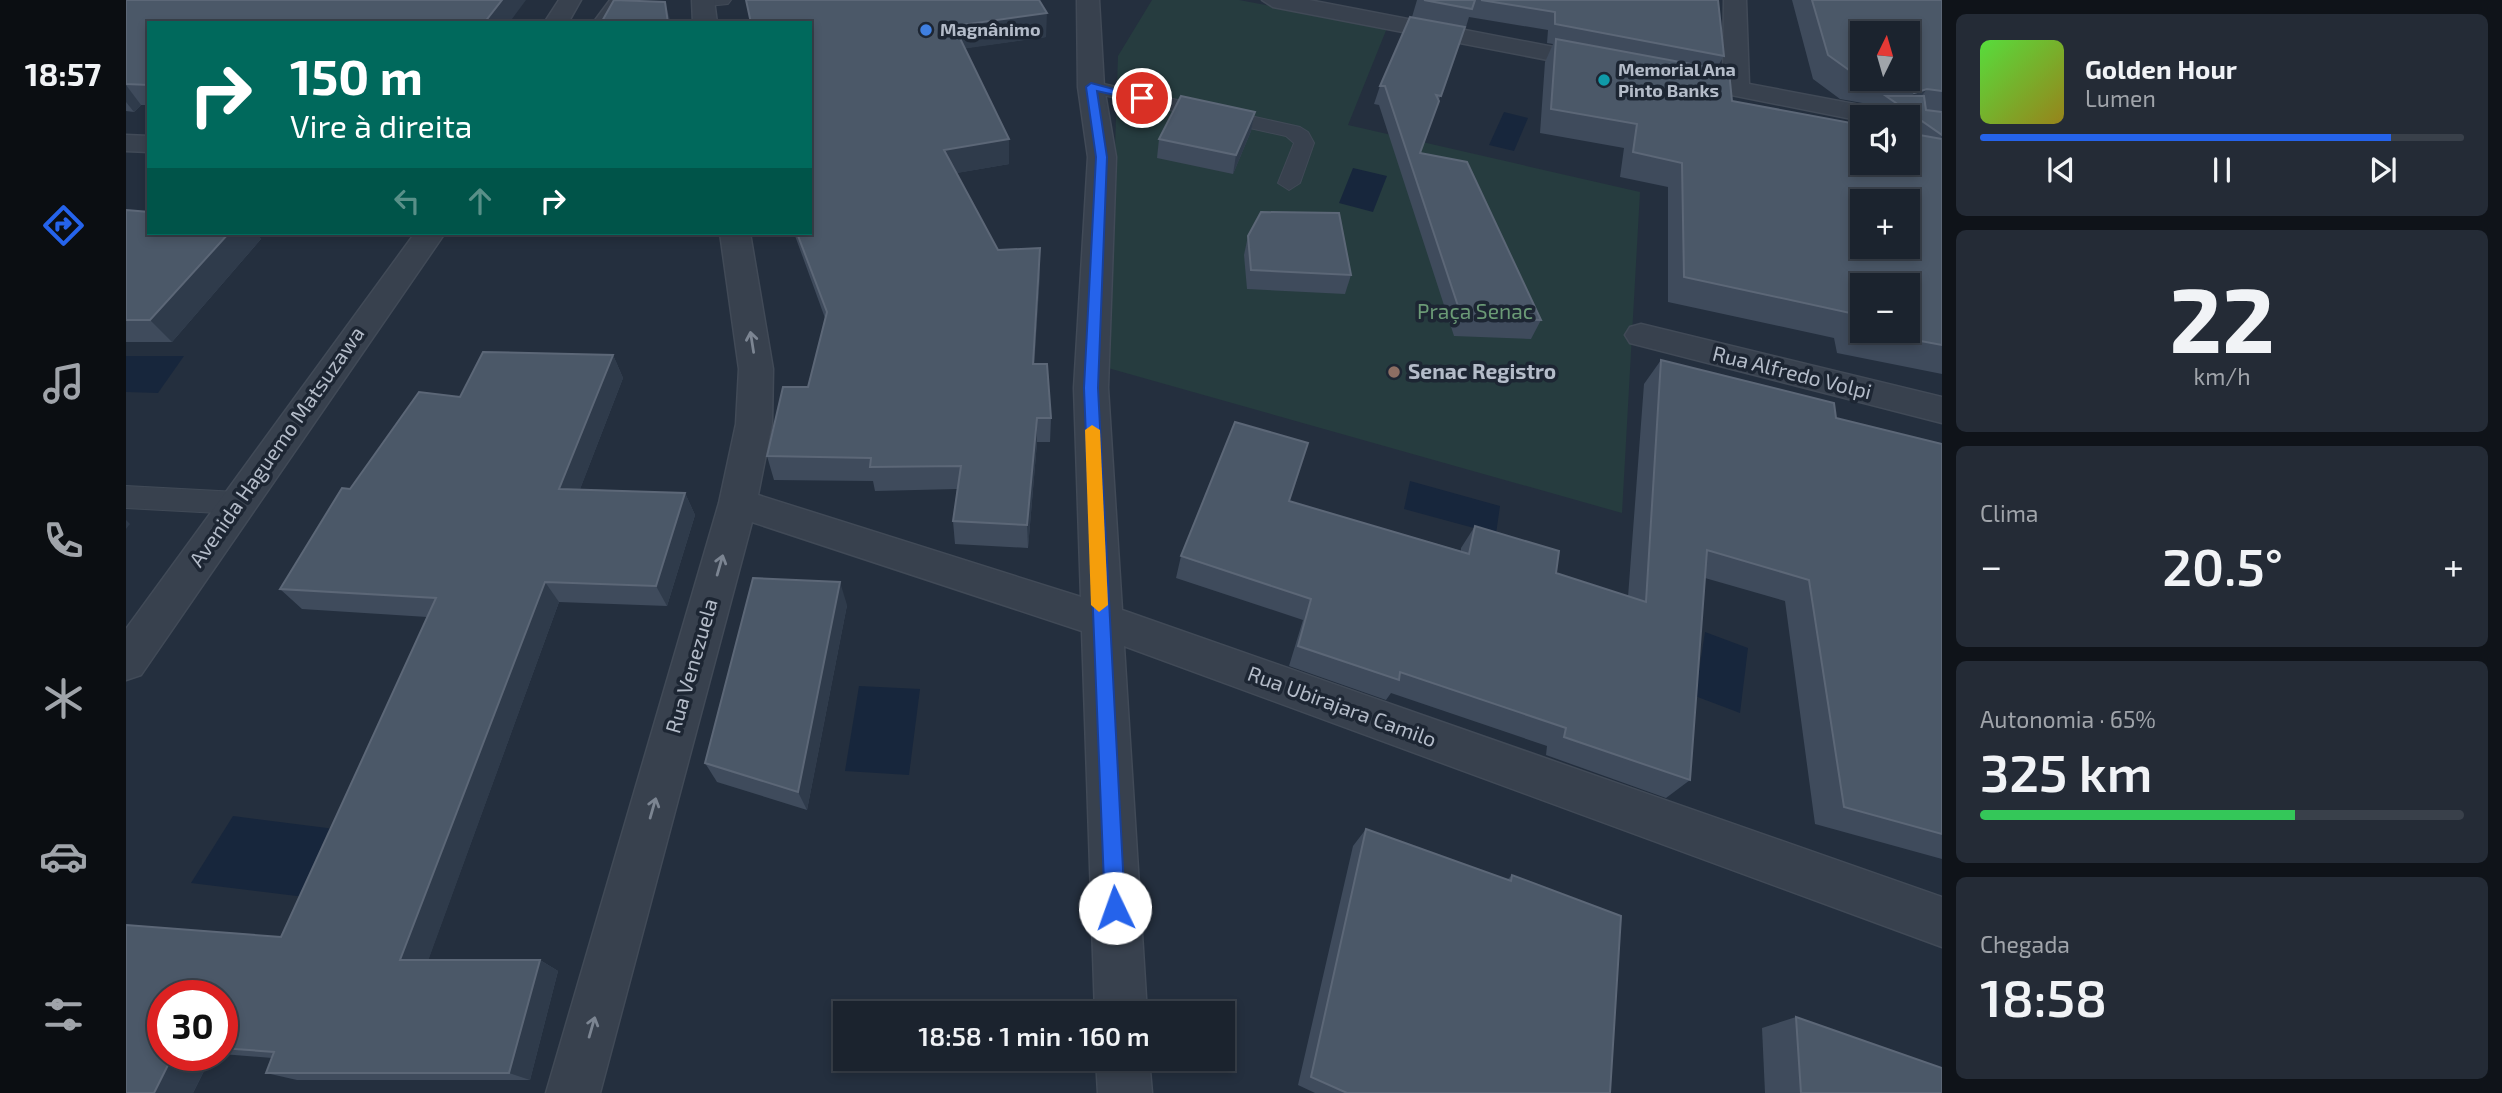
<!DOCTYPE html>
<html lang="pt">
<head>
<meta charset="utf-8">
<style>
  body { margin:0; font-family:"Exo 2",sans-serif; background:#242b36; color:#f1f3f6; height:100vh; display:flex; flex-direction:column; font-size:26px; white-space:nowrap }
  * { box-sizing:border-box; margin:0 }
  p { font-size:23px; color:#a0a4aa }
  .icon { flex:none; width:38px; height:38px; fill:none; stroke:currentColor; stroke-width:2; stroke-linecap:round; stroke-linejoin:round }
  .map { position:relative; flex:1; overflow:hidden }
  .sheet { display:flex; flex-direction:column; gap:14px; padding:14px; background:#0f1319; width:560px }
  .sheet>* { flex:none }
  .hud { position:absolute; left:21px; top:21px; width:665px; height:214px; border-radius:0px; box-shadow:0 4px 10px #0003,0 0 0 2px #39404a; background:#00695c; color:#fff; overflow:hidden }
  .needle { width:46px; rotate:5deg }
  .buttons { position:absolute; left:1724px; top:21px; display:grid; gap:14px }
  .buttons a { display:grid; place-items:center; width:70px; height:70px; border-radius:0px; background:#1b232e; box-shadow:0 4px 10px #0003,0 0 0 2px #39404a; font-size:35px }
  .speed { position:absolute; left:21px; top:980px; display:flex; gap:14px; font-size:35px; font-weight:700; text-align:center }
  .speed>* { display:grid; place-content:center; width:91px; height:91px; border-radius:50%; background:#1b232e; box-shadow:0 4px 10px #0003,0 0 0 2px #39404a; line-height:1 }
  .speed .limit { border:10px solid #d22; background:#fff; color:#111 }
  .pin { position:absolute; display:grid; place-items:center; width:60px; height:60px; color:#fff; margin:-30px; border:4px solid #fff; border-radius:50%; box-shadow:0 2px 7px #0007 }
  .me { position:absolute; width:77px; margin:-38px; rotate:357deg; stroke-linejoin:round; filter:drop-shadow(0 0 5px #0008) }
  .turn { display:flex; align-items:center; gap:24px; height:147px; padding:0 28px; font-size:32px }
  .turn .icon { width:91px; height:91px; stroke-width:2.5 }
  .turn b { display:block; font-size:49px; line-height:60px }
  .lanes { display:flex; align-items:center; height:66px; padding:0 28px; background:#0003; justify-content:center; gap:35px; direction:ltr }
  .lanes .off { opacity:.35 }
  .big { font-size:52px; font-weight:600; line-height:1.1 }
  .sheet .card { flex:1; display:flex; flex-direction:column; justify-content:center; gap:10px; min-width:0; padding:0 24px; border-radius:10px; background:#242b36 }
  .sheet .dial { align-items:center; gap:0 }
  .dial b { font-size:91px; line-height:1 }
  .song { display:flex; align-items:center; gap:21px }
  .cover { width:84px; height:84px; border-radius:10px; background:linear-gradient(135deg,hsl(110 70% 55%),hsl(50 70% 35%)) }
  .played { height:7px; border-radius:4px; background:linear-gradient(90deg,#2563eb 85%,#39404a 85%) }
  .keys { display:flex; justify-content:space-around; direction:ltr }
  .heat { display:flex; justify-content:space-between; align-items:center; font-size:38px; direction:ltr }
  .charge { height:10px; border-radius:5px; background:linear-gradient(90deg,#34c759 65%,#39404a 0) }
  .trip { position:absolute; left:707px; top:1001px; width:402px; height:70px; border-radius:0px; background:#1b232e; box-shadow:0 4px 10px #0003,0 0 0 2px #39404a; font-weight:600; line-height:70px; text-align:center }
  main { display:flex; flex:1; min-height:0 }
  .tabs { display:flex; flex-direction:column; width:126px; justify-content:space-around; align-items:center; background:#0b0e12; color:#a0a4aa }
  .tabs .icon { width:49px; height:49px }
  .tabs .selected { color:#2563eb }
  .tabs b { font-size:32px; color:#f1f3f6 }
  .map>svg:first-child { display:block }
</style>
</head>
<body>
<main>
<nav class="tabs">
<b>18:57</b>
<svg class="icon selected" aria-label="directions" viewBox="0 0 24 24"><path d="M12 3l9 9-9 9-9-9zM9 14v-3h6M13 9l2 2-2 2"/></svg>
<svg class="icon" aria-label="music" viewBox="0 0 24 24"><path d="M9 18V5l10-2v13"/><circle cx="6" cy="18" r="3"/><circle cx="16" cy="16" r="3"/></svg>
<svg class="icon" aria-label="phone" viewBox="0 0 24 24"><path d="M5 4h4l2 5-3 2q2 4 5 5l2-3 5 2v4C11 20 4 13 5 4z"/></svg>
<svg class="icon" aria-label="climate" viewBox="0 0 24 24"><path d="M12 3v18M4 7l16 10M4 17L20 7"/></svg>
<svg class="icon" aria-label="car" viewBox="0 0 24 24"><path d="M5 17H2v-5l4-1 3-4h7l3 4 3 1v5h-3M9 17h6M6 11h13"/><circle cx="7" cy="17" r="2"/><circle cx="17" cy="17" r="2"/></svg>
<svg class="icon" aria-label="filters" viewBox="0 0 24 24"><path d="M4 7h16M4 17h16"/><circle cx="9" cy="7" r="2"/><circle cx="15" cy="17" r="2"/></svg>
</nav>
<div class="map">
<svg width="1816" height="1093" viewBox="0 0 1816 1093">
  <rect width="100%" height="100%" fill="#242f3e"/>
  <!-- green -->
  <polygon fill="#263c3f" points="1026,0 1113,0 1261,28 1222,125 1514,192 1496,513 982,368 992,56"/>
  <!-- water -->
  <g fill="#17263c">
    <polygon points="1378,112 1402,118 1388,151 1363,145"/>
    <polygon points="1227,168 1261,176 1247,212 1213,203"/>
    <polygon points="0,356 58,356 32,393 0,392"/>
    <polygon points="1284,481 1374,506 1370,534 1278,509"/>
    <polygon points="1579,632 1622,648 1614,713 1569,696"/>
    <polygon points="733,686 794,689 783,775 719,771"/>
    <polygon points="107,816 217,830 179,897 65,883"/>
  </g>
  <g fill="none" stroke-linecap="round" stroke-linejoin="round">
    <!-- lane casing -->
    <g stroke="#414a57" stroke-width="2">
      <g id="lane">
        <polygon points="570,0 605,0 602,4 571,7"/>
        <polygon points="965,81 1174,127 1182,132 1188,143 1174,183 1163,190 1152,183 1168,143 1160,136 958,91 955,87"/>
        <polygon points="0,486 111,492 121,495 125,503 121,511 111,514 0,508"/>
      </g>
    </g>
    <!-- street casing -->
    <g stroke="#414a57" stroke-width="3">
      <g id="street">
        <polygon points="433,0 455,0 442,23 418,23"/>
        <polygon points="484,0 507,0 491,23 467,23"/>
        <polygon points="566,0 588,0 591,23 567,23"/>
        <polygon points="951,0 973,0 978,87 990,157 982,388 996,610 1816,897 1816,947 998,646 1021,1013 969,1013 956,631 626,522 474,1093 420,1093 593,503 610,424 613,369 594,233 624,233 647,369 646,424 632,495 955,597 948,388 962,157 952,87"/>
        <polygon points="1136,0 1183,0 1474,56 1483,58 1486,63 1483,68 1474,70 1147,7"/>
        <polygon points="1598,0 1620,0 1623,84 1755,109 1764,111 1768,117 1736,117 1736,121 1545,83 1541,78 1545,73 1554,70 1597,79"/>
        <polygon points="0,135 23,136 23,152 0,151"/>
        <polygon points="289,233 319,233 15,675 0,680 0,629"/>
        <polygon points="1515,324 1816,397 1816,423 1504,343 1499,335 1504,327"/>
        <polygon points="970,1059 1023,1059 1026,1093 972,1093"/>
      </g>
    </g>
    <!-- lane -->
    <use href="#lane" fill="#38414e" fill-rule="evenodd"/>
    <!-- street -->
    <use href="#street" fill="#38414e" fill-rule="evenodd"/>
  </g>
  <!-- wall -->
  <g fill="#3f4b5c" fill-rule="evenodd">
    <polygon points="0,0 23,23 23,105 15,105 8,112 0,111"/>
    <path d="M1291 0H1592L1598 56 1590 69 1606 101 1782 163V117H1745L1753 106 1714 99 1687 79 1666 0H1816V374L1711 353 1708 338 1542 302V187L1494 177 1498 148 1414 133 1419 62 1427 44 1421 43 1422 30 1343 17 1340 27 1286 17ZM1736 33 1782 79H1736ZM1736 285 1782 331H1736Z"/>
    <polygon points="684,23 920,37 839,48 883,139 883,164 830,173 872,250 914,273 908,364 925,418 924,442 911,442 902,548 829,544 827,521 831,489 749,491 747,481 648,480 641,456 682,387 699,318 668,233 684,233"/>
    <polygon points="1339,27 1294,153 1415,320 1405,339 1328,336 1253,105 1248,104 1254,86"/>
    <polygon points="1129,112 1125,131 1107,174 1031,158 1033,139"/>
    <polygon points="0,210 23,233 131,233 135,239 46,342 0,342"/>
    <polygon points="1122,236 1225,275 1219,294 1121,289 1118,255"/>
    <polygon points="357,352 487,355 497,378 454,489 559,493 569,515 541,606 433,602 302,960 414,960 432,971 404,1080 171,1080 140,1073 146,1058 96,1054 96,996 37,996 37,1055 86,1055 67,1093 0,1093 0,925 155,937 301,617 176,609 154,589 216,488 224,489 293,392 334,397"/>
    <polygon points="1535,360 1710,418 1816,444 1816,859 1689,824 1659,601 1579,578 1564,780 1540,798 1420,755 1421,746 1265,693 1260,700 1163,666 1177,620 1050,578 1055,556 1163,501 1335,551 1335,548 1349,526 1430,573 1502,597 1518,384"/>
    <polygon points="721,605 681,810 591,782 579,763"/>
    <polygon points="1240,829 1381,880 1386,875 1484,1093 1189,1093 1172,1085 1227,846"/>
    <polygon points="1670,1017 1816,1093 1639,1093 1636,1028"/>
  </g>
  <!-- shaded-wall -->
  <g fill="#2f3b4b">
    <polygon points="376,0 400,0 383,23 358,23"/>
    <polygon points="539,2 545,23 542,23"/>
    <polygon points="921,13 920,37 829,50 828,26"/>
    <polygon points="0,85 15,105 8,112 0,102"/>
    <polygon points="1801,89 1783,112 1777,108 1788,93"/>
    <polygon points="1129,112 1125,131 1107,174 1110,155"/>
    <polygon points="883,139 883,164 820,175 818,150"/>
    <polygon points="103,233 131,233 135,239 46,342 24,320"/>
    <polygon points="914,248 914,273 907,389 907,364"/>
    <polygon points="487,355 497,378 446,510 433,489"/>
    <polygon points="911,418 911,442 902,548 901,525"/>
    <polygon points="559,493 569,515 541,606 530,586"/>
    <polygon points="0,520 4,524 0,529"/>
    <polygon points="419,582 433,602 298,972 274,960"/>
    <polygon points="714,582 721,605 681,810 672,792"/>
    <polygon points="414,960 432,971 404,1080 383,1073"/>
    <polygon points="47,1055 86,1055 67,1093 28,1093"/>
  </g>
  <!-- building -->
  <g fill="#4b5868" stroke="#5c6777" stroke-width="2" fill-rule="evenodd">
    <polygon points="0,0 376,0 358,23 23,23 23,85 0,84"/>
    <polygon points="488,0 539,2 542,23 475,23"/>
    <polygon points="620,0 913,0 921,13 828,26 883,139 818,150 872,250 914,248 907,364 921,364 925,418 911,418 901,525 827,521 835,466 744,467 745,458 641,456 657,387 682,387 701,312 671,233 684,233 684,23 625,23"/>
    <polygon points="1298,0 1349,0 1346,9"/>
    <polygon points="1355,0 1592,0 1598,56 1429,24 1429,12"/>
    <polygon points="1686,0 1816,0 1816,91 1801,89 1788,93 1782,85 1751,79 1782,79 1782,33 1736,33 1736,76 1730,75 1702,55"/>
    <polygon points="1284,17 1339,27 1315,96 1310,95 1313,101 1294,153 1341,162 1415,320 1336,318 1259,86 1254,86"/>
    <path d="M1430 39 1603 71 1606 101 1736 125V163H1782V133L1816 139V345L1741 331H1782V285H1736V330L1732 329 1729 314 1558 277 1556 163 1507 152 1511 124 1425 109ZM1736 201H1782V247H1736Z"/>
    <polygon points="1055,96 1129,112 1110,155 1033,139"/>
    <polygon points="1760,96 1798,96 1800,110 1816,112 1816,135"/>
    <polygon points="0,210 23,212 23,233 103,233 24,320 0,320"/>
    <polygon points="1135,212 1213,213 1225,275 1125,270 1122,236"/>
    <polygon points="357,352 487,355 433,489 559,493 530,586 419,582 274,960 414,960 383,1073 140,1073 148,1052 96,1048 96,996 37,996 37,1055 47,1055 28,1093 0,1093 0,925 155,937 310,598 154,589 216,488 224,489 293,392 334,397"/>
    <polygon points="1535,360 1708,403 1710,418 1816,444 1816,834 1718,807 1683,580 1581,550 1564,780 1438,737 1440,728 1274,672 1273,680 1172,646 1185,599 1055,556 1109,422 1182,443 1163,501 1343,554 1349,526 1433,551 1430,573 1520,602"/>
    <polygon points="627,578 714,582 672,792 579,763"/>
    <polygon points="1240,829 1385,881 1386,875 1495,916 1484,1093 1221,1093 1185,1077"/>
    <polygon points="1670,1017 1816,1068 1816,1093 1675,1093"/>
  </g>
  <!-- one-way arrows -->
  <defs><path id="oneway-shaft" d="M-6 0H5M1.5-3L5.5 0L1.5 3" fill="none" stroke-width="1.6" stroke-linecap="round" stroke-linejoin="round" transform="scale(1.75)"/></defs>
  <g stroke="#7c8592">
    <use href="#oneway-shaft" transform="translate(626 342) rotate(-99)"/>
    <use href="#oneway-shaft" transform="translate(594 565) rotate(-74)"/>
    <use href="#oneway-shaft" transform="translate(527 808) rotate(-74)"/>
    <use href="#oneway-shaft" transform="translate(466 1027) rotate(-74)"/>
  </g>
  <!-- route -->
  <polygon fill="#2563eb" stroke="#184099" stroke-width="2" points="965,83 1021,98 1016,101 971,91 981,157 972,388 999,908 996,916 989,919 982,916 979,908 958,388 970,157 960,87"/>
  <!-- slow -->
  <polygon fill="#f59e0b" points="966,425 974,430 982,605 973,612 965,605 959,430"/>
  <!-- markers -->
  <circle fill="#3f7fe0" stroke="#1d2633" stroke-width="2.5" cx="800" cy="30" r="7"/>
  <circle fill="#0f9aa8" stroke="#1d2633" stroke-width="2.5" cx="1478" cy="80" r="7"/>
  <circle fill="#8d6e63" stroke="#1d2633" stroke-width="2.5" cx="1268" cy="372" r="7"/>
  <g text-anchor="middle" stroke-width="7" stroke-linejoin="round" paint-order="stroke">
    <!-- far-poi labels -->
    <g font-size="18" font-weight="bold" fill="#b4bcc9" stroke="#1d2633" text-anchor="start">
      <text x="814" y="36">Magnânimo</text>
      <text x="1492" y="76">Memorial Ana<tspan x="1492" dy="21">Pinto Banks</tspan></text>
    </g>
    <!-- park labels -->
    <g font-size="21" fill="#6b9a76" stroke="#1d2633">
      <text x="1349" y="319">Praça Senac</text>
    </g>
    <!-- poi labels -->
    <g font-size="21" font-weight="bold" fill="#b4bcc9" stroke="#1d2633" text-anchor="start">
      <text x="1282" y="379">Senac Registro</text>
    </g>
    <!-- street labels -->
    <g font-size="21" fill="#b4bcc9" stroke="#1d2633">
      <text transform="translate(1666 373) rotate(14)" y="7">Rua Alfredo Volpi</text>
      <text transform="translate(151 447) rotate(-55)" y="7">Avenida Haguemo Matsuzawa</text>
      <text transform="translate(566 666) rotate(-74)" y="7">Rua Venezuela</text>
      <text transform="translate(1216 707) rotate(20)" y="7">Rua Ubirajara Camilo</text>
    </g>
  </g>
</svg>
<div class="buttons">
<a><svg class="needle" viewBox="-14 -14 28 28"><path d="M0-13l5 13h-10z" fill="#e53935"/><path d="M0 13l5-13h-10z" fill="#a0a4aa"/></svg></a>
<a><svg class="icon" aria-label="sound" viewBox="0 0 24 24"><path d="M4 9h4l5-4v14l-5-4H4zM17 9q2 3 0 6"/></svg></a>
<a>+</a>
<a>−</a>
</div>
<div class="speed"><div class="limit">30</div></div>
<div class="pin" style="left:1016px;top:98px;background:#d93025"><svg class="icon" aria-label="arrive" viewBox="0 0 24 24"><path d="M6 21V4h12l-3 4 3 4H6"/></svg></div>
<svg class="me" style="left:989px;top:908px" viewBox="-20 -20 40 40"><circle r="19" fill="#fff"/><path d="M0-13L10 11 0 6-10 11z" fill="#2563eb"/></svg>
<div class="trip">18:58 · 1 min · 160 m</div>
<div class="hud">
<div class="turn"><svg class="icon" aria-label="right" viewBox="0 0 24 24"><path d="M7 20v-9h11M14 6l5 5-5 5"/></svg><div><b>150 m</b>Vire à direita</div></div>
<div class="lanes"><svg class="icon off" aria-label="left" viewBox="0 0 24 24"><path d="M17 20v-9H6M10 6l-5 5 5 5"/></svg><svg class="icon off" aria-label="ahead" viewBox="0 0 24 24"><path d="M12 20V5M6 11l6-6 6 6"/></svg><svg class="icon" aria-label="right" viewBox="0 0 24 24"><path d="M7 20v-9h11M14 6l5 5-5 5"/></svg></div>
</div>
</div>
<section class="sheet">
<div class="card">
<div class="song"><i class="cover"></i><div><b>Golden Hour</b><p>Lumen</p></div></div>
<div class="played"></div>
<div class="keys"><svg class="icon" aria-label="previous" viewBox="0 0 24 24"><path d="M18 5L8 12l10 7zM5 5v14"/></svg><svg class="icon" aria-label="pause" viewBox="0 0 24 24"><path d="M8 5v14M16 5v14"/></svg><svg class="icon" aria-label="next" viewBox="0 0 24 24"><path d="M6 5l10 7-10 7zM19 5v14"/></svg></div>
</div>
<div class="card dial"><b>22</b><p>km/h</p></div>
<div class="card"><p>Clima</p>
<div class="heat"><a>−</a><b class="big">20.5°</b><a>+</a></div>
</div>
<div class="card"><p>Autonomia · 65%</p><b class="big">325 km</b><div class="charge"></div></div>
<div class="card"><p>Chegada</p><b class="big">18:58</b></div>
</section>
</main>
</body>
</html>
